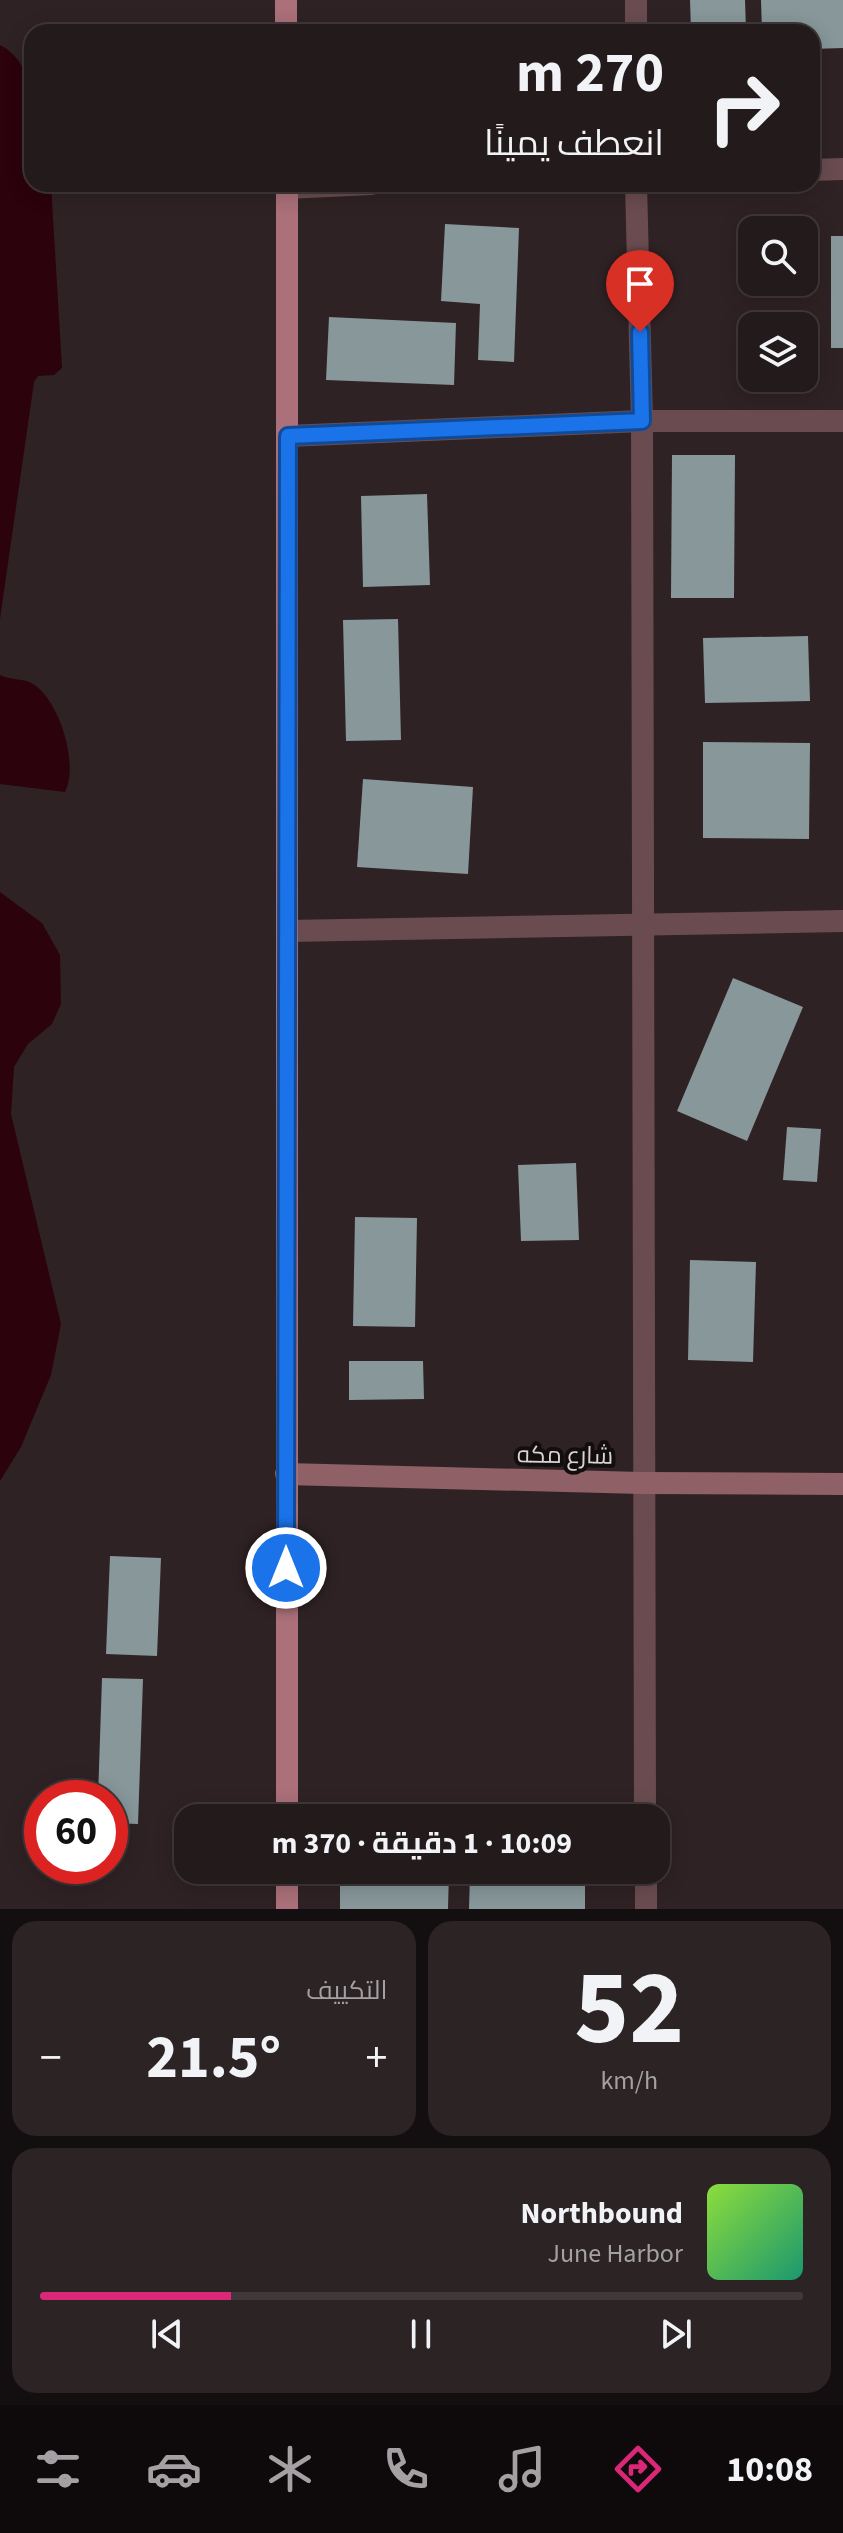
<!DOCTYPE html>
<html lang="ar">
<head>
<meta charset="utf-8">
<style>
  body { margin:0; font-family:"Source Sans 3",Cairo,sans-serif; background:#2b2324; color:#f1f3f6; direction:rtl; height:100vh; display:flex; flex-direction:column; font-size:30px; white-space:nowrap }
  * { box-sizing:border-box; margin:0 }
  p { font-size:26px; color:#a3a1a3 }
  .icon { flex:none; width:44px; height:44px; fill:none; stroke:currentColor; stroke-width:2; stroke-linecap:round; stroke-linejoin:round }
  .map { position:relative; height:1909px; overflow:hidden; direction:ltr }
  .drawer { display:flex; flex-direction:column; gap:12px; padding:12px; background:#130e0f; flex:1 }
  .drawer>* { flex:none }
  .banner { position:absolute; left:24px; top:24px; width:796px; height:168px; border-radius:24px; box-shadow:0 4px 20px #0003,0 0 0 2px #40383a; direction:rtl; background:#231a1b; color:#f1f3f6; overflow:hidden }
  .buttons { position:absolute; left:738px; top:216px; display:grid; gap:16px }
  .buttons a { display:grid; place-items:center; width:80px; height:80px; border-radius:16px; background:#231a1b; box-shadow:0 4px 20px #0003,0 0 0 2px #40383a; font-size:40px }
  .speed { position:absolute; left:24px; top:1780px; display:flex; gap:16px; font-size:40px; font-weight:700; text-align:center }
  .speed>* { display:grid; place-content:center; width:104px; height:104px; border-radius:50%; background:#231a1b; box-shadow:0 4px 20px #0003,0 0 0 2px #40383a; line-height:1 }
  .speed .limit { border:12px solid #d22; background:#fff; color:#111 }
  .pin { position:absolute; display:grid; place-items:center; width:68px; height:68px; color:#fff; margin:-82px -34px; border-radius:50% 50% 50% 0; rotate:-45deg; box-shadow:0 0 8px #0007 }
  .pin .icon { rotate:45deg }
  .me { position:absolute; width:88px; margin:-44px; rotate:0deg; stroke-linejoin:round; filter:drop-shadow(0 0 6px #0008) }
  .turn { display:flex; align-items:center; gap:28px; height:168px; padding:0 24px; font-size:36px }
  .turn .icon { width:104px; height:104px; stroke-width:2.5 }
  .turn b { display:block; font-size:56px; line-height:68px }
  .big { font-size:60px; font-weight:700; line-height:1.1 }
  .drawer .widget { flex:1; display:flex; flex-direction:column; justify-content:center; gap:12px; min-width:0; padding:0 28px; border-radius:24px; background:#2b2324 }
  .drawer .dial { align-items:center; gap:0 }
  .dial b { font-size:104px; line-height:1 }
  .song { display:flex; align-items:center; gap:24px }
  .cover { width:96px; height:96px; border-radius:12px; background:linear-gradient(135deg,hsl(90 70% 55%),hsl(160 70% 35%)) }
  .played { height:8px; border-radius:4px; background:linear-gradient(90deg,#db2777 25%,#40383a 25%) }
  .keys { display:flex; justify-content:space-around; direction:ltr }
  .heat { display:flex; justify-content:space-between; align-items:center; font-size:44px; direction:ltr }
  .drawer .tiles { flex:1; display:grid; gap:12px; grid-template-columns:1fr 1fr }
  .widget:last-child { grid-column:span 2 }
  .trip { position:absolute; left:174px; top:1804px; width:496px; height:80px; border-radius:24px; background:#231a1b; box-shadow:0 4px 20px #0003,0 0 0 2px #40383a; font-weight:700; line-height:80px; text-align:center; direction:rtl }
  .menu { display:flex; height:128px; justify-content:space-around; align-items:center; background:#0e0a0b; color:#a3a1a3 }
  .menu .icon { width:56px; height:56px }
  .menu .active { color:#db2777 }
  .menu b { font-size:36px; color:#f1f3f6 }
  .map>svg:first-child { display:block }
</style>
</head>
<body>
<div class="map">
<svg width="843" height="1909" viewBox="0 0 843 1909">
  <rect width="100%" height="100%" fill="#2f2224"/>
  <!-- water -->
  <g fill="#2c020c">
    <path d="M0 45C45 67 32 143 32 184H51L62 368 54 375 38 376 34 382 0 619Z"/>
    <path d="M0 675C11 681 25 677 36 686 60 704 79 765 65 792L0 784Z"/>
    <polygon points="0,892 42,923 60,955 61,1004 52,1024 28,1044 14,1067 11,1114 61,1324 51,1375 21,1447 0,1481"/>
  </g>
  <!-- building -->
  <g fill="#87979a">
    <polygon points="690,0 745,0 746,32 691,32"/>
    <polygon points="761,0 843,0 843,48 812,49 812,32 762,32"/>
    <polygon points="445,224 519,228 514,362 478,360 480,304 441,301"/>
    <rect x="831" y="236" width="12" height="112"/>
    <polygon points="329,317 456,323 454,385 326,380"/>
    <polygon points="672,455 735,455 734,598 671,598"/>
    <polygon points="427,494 430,585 363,587 361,496"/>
    <polygon points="398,619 401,740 346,741 343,620"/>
    <polygon points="808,636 810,701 705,703 703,638"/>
    <polygon points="703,742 810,743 809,839 703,838"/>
    <polygon points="363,779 473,787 468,874 357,867"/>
    <polygon points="733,978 803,1007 747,1141 677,1111"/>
    <polygon points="787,1127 821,1129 817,1182 783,1180"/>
    <polygon points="576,1163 579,1240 521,1241 518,1165"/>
    <polygon points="355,1217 417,1218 415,1327 353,1326"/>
    <polygon points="690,1260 756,1262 753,1362 688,1360"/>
    <polygon points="349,1361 423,1361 424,1399 349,1400"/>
    <polygon points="110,1556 161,1558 157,1656 106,1654"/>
    <polygon points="102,1678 143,1679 138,1824 110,1823 110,1798 98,1798"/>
    <polygon points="340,1871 449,1872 448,1909 340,1909"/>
    <polygon points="470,1873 585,1876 585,1909 469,1909"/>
  </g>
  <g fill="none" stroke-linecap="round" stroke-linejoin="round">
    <!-- minor -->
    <g stroke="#6a4c50" stroke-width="22">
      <polyline points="636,32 636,0"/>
      <polyline points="812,170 843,169"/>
      <polyline points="636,184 642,421 645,1818"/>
      <polyline points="287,188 371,184"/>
      <polyline points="288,436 642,421 843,421"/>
      <polyline points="288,931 843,921"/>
      <polyline points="646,1870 646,1909"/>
    </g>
    <!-- secondary -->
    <polyline stroke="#8f6167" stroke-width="22" points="286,1474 642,1483 843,1484"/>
    <!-- primary -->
    <g stroke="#ab7079" stroke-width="22">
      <polyline points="286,0 286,32"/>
      <polyline points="287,1818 287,184"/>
      <polyline points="287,1870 287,1909"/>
    </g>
  </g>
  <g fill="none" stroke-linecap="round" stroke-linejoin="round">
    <!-- route casing -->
    <g stroke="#114b97" stroke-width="20">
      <polyline id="route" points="286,1568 288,436 642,421 640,332"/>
    </g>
    <!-- route -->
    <use href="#route" stroke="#1a73e8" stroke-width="14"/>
  </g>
  <g text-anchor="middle" stroke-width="8" stroke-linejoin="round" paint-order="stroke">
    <!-- street labels -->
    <g font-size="24" fill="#dbd2d3" stroke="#130e0e">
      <text transform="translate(565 1455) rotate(1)" y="8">شارع مكه</text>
    </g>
  </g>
</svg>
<div class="buttons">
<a><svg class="icon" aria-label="search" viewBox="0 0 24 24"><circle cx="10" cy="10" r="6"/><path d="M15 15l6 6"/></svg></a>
<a><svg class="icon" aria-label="layers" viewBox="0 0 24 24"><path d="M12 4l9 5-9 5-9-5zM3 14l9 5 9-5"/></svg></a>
</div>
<div class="speed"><div class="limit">60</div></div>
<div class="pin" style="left:640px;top:332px;background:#d93025"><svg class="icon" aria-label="arrive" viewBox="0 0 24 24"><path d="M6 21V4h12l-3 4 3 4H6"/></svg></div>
<svg class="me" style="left:286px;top:1568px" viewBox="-20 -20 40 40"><circle r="17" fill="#1a73e8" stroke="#fff" stroke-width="3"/><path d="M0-11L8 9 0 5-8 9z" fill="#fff"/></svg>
<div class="trip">10:09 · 1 دقيقة · 370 m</div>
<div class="banner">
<div class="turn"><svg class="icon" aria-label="right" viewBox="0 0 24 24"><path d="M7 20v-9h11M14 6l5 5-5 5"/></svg><div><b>270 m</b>انعطف يمينًا</div></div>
</div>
</div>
<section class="drawer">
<div class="tiles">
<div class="widget dial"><b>52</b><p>km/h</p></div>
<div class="widget"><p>التكييف</p>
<div class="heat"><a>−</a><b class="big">21.5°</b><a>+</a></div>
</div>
<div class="widget">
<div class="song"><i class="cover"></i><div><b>Northbound</b><p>June Harbor</p></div></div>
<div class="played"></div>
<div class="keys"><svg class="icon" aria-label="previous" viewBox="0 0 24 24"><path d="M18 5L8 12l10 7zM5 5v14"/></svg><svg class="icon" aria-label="pause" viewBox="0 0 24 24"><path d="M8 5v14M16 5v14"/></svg><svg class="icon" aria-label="next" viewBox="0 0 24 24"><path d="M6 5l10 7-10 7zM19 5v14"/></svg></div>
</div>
</div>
</section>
<nav class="menu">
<b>10:08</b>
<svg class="icon active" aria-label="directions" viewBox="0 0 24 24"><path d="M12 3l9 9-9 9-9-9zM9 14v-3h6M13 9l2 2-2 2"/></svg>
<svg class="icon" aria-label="music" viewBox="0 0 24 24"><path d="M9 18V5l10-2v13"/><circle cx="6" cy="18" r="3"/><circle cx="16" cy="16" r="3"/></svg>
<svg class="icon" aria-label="phone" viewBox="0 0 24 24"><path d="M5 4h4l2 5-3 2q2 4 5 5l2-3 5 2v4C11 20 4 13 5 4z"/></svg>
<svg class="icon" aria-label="climate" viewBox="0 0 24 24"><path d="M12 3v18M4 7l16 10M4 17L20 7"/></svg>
<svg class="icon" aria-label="car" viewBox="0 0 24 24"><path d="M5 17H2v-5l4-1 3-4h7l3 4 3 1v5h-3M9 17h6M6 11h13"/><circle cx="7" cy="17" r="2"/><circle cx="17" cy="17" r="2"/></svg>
<svg class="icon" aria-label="filters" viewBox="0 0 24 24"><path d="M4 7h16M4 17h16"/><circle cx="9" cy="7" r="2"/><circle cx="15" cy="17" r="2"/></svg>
</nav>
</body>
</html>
